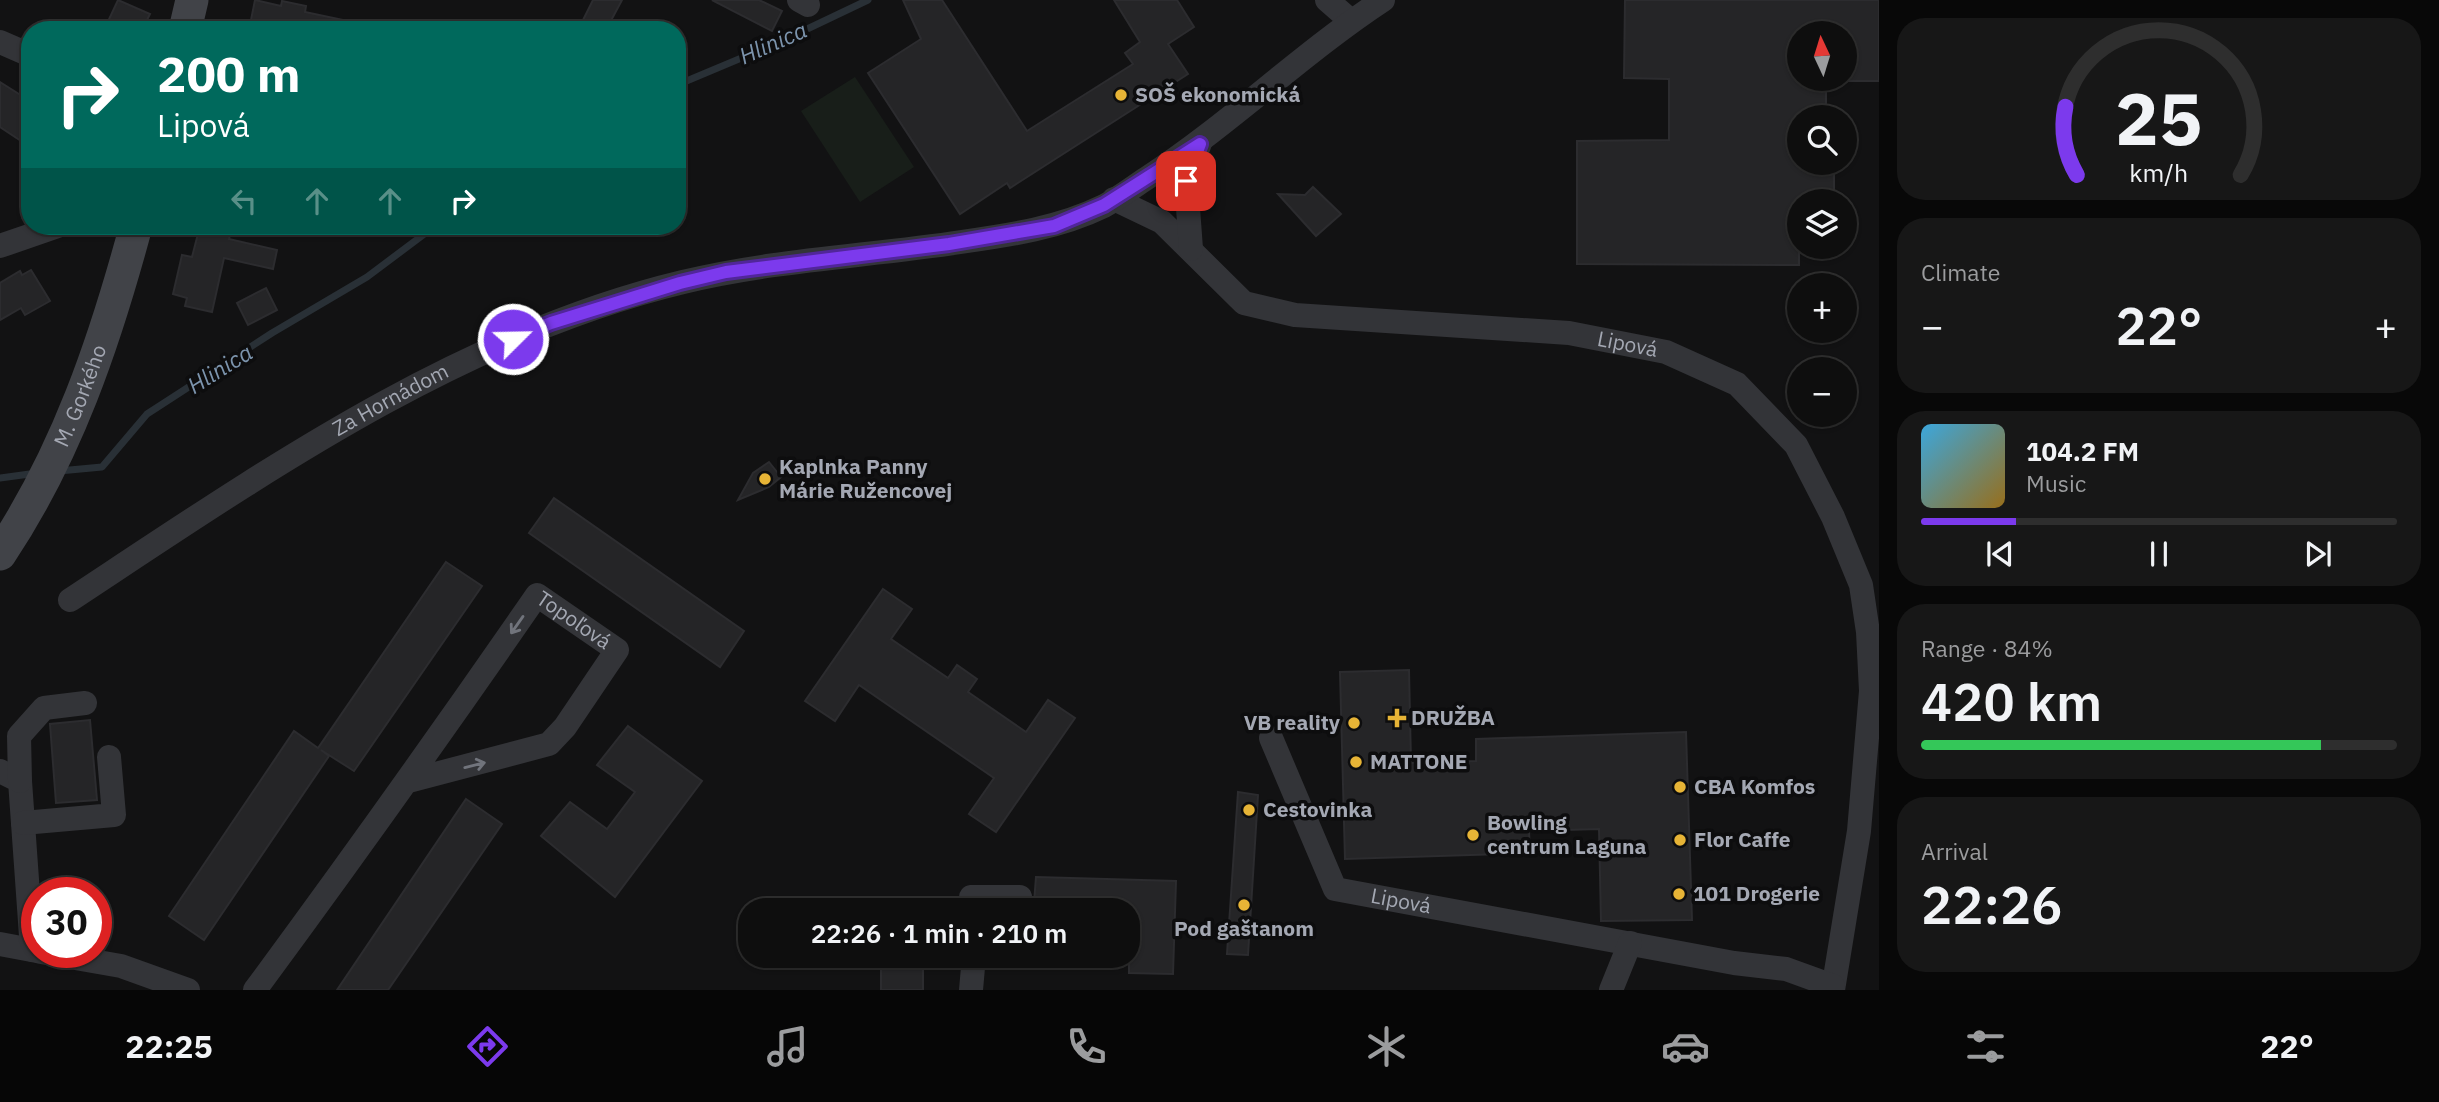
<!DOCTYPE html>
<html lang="en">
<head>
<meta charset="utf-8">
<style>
  body { margin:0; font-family:"IBM Plex Sans",sans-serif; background:#171717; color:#f1f3f6; height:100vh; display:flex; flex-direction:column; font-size:26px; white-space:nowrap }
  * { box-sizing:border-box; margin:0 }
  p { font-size:23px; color:#9b9c9e }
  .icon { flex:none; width:38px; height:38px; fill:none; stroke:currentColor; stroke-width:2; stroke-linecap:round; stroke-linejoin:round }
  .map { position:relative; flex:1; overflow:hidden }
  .side { display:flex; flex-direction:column; gap:18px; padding:18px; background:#080808; width:560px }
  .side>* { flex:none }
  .hud { position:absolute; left:21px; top:21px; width:665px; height:214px; border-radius:28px; box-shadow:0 2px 5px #0004,0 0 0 2px #2e2e2e; background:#00695c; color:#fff; overflow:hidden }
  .needle { width:46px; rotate:356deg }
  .buttons { position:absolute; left:1787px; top:21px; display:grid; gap:14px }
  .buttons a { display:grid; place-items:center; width:70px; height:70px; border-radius:50%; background:#0e0e0e; box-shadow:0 2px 5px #0004,0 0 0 2px #2e2e2e; font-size:35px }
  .speed { position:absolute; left:21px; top:877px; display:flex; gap:14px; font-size:35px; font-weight:700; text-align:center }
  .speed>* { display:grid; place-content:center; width:91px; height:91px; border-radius:50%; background:#0e0e0e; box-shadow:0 2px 5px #0004,0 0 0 2px #2e2e2e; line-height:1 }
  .speed .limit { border:10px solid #d22; background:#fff; color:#111 }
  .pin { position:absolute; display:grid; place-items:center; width:60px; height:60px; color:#fff; margin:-30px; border-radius:14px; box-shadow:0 4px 10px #0006 }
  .me { position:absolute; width:77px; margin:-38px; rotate:67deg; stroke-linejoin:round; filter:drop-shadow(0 0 5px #0008) }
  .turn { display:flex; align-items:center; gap:24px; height:147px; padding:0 21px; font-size:32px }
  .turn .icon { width:91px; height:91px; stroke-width:2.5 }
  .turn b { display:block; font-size:49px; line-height:60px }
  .lanes { display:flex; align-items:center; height:66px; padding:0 21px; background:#0003; justify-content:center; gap:35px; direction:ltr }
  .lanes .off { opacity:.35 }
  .big { font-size:52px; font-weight:600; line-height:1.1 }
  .side .widget { flex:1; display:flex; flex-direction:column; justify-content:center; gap:10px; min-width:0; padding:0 24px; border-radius:28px; background:#171717 }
  .side .dial { align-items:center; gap:0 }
  .dial svg { height:182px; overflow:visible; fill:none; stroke:#2e2e2e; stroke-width:7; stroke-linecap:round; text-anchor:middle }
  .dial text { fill:#f1f3f6; stroke:none }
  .song { display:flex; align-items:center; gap:21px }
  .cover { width:84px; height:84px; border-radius:10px; background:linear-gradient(135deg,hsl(200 70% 55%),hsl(40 70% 35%)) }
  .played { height:7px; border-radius:4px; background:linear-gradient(90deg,#7c3aed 20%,#2e2e2e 20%) }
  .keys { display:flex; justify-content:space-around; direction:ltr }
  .heat { display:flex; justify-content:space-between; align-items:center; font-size:38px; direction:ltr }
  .charge { height:10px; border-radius:5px; background:linear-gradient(90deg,#34c759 84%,#2e2e2e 0) }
  .trip { position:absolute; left:738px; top:898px; width:402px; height:70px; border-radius:28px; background:#0e0e0e; box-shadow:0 2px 5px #0004,0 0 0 2px #2e2e2e; font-weight:600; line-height:70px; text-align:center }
  .tab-bar { display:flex; height:112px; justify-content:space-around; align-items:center; background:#060606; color:#9b9c9e }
  .tab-bar .icon { width:49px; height:49px }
  .tab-bar .active { color:#7c3aed }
  .tab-bar b { font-size:32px; color:#f1f3f6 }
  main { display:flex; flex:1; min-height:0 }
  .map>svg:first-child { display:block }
</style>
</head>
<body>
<main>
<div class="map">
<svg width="1879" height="990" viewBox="0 0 1879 990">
  <rect width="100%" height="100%" fill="#121213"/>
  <!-- green -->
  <polygon fill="#181e19" points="855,77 914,167 860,202 801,111"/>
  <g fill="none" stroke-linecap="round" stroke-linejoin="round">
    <!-- stream -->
    <g stroke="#293036" stroke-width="7">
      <polyline points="677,85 782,41 868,0"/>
      <polyline points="59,471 102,467 147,414 272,333 367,277 435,226"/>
      <polyline points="0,478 37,473"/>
    </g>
  </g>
  <!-- building -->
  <g fill="#252527" stroke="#2c2c2f" stroke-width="2">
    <polygon points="118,0 150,14 142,30 104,30"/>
    <polygon points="255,0 281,6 282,1 306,6 305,12 348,21 347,30 249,30"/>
    <polygon points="593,0 622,0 606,30 578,30"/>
    <polygon points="712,0 759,0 782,11 772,31"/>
    <polygon points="903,0 942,0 1027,131 1133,64 1125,53 1140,42 1114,0 1177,0 1194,27 1168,44 1188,74 1010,188 1007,183 960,214 868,73 921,39"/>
    <polygon points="1625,0 1879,0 1879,81 1844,81 1844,33 1799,33 1799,79 1826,79 1826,117 1799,117 1799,163 1834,163 1834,201 1799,201 1799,265 1577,264 1577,141 1669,140 1669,79 1624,78"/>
    <polygon points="0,82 30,101 30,147 0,127"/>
    <polygon points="1313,187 1341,214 1316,236 1278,194 1305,195"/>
    <polygon points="200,226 232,226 229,239 277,250 273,269 224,258 212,312 185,306 187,298 173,294 182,255 192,257"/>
    <polygon points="31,270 50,301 25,315 21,308 0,320 0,283 20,271 22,275"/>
    <polygon points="266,288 277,310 248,325 237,303"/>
    <polygon points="769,462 781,477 769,487 738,500 753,473"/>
    <polygon points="554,498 744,631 720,667 529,533"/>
    <polygon points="446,562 482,586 354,771 321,750 329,756 204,940 169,916 294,731 318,748"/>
    <polygon points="883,589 912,609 891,639 948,678 957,665 977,679 968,692 1026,732 1048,700 1075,718 996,832 969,814 994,778 859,685 835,721 805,701"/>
    <polygon points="1409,670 1411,763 1476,761 1476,739 1686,732 1692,920 1601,921 1599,829 1529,831 1530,853 1345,859 1340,672"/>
    <polygon points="90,720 97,800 56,803 50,724"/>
    <polygon points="628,726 702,781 615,897 541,836 570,802 607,829 635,792 597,765"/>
    <polygon points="1238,792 1258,795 1248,955 1227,954"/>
    <polygon points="466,799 502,824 388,990 337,990"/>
    <polygon points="1036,877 1176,881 1173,974 1129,973 1129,910 1060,910 1060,904 1034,903"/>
    <rect x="881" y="956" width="42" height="34"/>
  </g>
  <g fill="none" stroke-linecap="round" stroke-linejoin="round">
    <!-- minor -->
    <g stroke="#333438" stroke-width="24">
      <polyline points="799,0 808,5"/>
      <polyline points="1327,0 1351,21"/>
      <polyline points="0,42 30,55"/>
      <path id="s1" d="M1114 199 1162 222 1244 303 1295 315 1569 333 1666 352 1737 384 1796 445 1833 517 1861 585 1868 632 1871 691 1859 831 1833 990"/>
      <polyline points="0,246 58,226"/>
      <polyline points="1191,249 1186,181 1200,143"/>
      <path id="s2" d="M70 600C261 474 458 336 683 282 774 260 869 256 961 242 1010 235 1059 228 1104 206 1119 198 1133 187 1147 178 1230 124 1301 54 1383 0"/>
      <path id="s3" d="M1271 738 1335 889 1734 963 1786 969 1833 986"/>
      <polyline points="0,771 20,781 32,950"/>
      <polyline points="20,781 19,736 44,708 85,703"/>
      <polyline points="23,823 114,815 109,757"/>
      <polyline points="972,910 971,897 1020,897"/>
      <polyline points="0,944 37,951"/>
      <polyline points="41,952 121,966 188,990"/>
      <path id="s4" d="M255 990C351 860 445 728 537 595L617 650 565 727 549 744 409 781"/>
      <polyline points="971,990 974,956"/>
      <polyline points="1611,990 1630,943"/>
    </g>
    <!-- secondary -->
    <g stroke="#414348" stroke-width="33">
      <polyline points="185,30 192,0"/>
      <path id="s5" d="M0 554C67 454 105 341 136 226"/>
    </g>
  </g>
  <!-- one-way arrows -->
  <defs><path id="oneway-shaft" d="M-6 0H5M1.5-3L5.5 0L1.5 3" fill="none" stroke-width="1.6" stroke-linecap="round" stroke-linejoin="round" transform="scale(1.75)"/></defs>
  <g stroke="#71747c">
    <use href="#oneway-shaft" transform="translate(517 625) rotate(125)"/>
    <use href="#oneway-shaft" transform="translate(475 765) rotate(-14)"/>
  </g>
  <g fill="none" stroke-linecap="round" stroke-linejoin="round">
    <!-- route casing -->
    <g stroke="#51269a" stroke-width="18">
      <polyline id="route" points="513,339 551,323 680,283 726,272 949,244 1054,226 1104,205 1200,144 1186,181"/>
    </g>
    <!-- route -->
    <use href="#route" stroke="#7c3aed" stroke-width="12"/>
  </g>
  <!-- markers -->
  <g fill="#e7b436" stroke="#0d0d0e" stroke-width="2.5">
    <circle cx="1121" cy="95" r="7"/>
    <circle cx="765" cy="479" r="7"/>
    <path d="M1393.5 707.5h7v7h7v7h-7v7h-7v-7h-7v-7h7z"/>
    <circle cx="1354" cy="723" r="7"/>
    <circle cx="1356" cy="762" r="7"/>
    <circle cx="1680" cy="787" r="7"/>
    <circle cx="1249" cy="810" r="7"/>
    <circle cx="1473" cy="835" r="7"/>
    <circle cx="1680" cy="840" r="7"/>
    <circle cx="1679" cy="894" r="7"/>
    <circle cx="1244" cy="905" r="7"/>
  </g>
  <g text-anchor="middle" stroke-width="7" stroke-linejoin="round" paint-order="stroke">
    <!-- poi labels -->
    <g font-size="21" font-weight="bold" fill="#a4a8b3" stroke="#0d0d0e" text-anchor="start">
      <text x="1135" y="102">SOŠ ekonomická</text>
      <text x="779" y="474">Kaplnka Panny<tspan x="779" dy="24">Márie Ružencovej</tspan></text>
      <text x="1411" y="725">DRUŽBA</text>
      <text x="1340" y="730" text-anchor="end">VB reality</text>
      <text x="1370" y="769">MATTONE</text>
      <text x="1694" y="794">CBA Komfos</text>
      <text x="1263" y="817">Cestovinka</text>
      <text x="1487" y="830">Bowling<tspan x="1487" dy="24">centrum Laguna</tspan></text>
      <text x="1694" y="847">Flor Caffe</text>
      <text x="1693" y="901">101 Drogerie</text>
      <text x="1244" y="936" text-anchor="middle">Pod gaštanom</text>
    </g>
    <!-- street labels -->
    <g font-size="21" fill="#a4a8b3" stroke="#0d0d0e">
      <text dy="7" stroke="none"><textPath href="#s1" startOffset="555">Lipová</textPath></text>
      <text dy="7" stroke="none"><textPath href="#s5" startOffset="178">M. Gorkého</textPath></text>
      <text dy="7" stroke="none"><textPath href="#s2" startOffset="378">Za Hornádom</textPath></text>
      <text dy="7" stroke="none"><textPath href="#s4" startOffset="530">Topoľová</textPath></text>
      <text dy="7" stroke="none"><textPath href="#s3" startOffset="231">Lipová</textPath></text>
    </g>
    <!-- water labels -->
    <g font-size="23" font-style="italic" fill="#7c94ad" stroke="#0d0d0e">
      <text transform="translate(773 43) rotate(-24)" y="8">Hlinica</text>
      <text transform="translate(220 369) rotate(-32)" y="8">Hlinica</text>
    </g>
  </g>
</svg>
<div class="buttons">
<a><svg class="needle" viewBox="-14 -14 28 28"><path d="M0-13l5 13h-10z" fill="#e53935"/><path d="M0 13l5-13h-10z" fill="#9b9c9e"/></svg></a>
<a><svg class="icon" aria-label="search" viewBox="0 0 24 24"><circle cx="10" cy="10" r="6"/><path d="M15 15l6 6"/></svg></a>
<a><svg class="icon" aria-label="layers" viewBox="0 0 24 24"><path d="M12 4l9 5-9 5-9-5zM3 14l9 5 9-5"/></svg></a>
<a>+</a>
<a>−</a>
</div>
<div class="speed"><div class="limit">30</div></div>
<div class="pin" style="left:1186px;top:181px;background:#d93025"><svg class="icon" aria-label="arrive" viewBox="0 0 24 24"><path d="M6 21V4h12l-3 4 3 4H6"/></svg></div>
<svg class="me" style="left:513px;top:339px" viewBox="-20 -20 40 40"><circle r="17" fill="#7c3aed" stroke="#fff" stroke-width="3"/><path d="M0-11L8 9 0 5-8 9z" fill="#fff"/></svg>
<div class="trip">22:26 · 1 min · 210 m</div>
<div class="hud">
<div class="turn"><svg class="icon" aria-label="right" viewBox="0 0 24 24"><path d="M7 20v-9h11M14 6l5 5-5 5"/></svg><div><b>200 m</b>Lipová</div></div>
<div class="lanes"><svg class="icon off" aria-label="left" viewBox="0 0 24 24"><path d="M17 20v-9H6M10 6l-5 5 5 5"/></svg><svg class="icon off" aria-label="ahead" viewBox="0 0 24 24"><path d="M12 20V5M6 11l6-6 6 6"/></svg><svg class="icon off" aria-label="ahead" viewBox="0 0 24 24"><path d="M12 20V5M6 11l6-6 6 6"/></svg><svg class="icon" aria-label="right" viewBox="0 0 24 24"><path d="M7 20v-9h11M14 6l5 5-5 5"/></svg></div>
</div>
</div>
<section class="side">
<div class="widget dial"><svg viewBox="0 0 100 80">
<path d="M14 69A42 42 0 1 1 86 69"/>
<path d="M14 69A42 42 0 0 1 9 39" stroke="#7c3aed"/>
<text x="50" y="56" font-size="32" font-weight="700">25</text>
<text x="50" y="72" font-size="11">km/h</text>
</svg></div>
<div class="widget"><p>Climate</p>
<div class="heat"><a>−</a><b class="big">22°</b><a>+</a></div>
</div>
<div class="widget">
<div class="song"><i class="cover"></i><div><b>104.2 FM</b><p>Music</p></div></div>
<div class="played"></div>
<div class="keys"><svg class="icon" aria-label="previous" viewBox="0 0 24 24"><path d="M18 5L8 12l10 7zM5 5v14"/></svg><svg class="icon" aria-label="pause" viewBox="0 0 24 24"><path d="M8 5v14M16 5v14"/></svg><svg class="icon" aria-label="next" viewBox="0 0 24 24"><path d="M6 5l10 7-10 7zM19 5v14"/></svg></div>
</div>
<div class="widget"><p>Range · 84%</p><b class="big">420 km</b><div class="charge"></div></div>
<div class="widget"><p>Arrival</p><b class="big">22:26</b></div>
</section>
</main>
<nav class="tab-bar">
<b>22:25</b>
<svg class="icon active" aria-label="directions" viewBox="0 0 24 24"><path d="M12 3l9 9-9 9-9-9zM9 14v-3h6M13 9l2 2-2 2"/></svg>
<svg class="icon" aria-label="music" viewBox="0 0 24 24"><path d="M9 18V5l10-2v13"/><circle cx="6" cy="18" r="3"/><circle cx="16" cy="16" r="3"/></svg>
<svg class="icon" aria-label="phone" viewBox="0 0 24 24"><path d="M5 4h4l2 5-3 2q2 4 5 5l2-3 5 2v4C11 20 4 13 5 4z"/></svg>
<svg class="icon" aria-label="climate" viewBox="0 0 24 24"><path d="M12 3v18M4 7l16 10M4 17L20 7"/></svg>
<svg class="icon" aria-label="car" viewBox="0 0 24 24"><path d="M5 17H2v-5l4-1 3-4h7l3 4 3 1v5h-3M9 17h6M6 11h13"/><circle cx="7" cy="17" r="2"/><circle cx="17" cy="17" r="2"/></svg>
<svg class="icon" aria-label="filters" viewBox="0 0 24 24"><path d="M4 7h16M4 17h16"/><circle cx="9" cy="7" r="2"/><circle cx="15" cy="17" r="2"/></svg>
<b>22°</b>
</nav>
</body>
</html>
